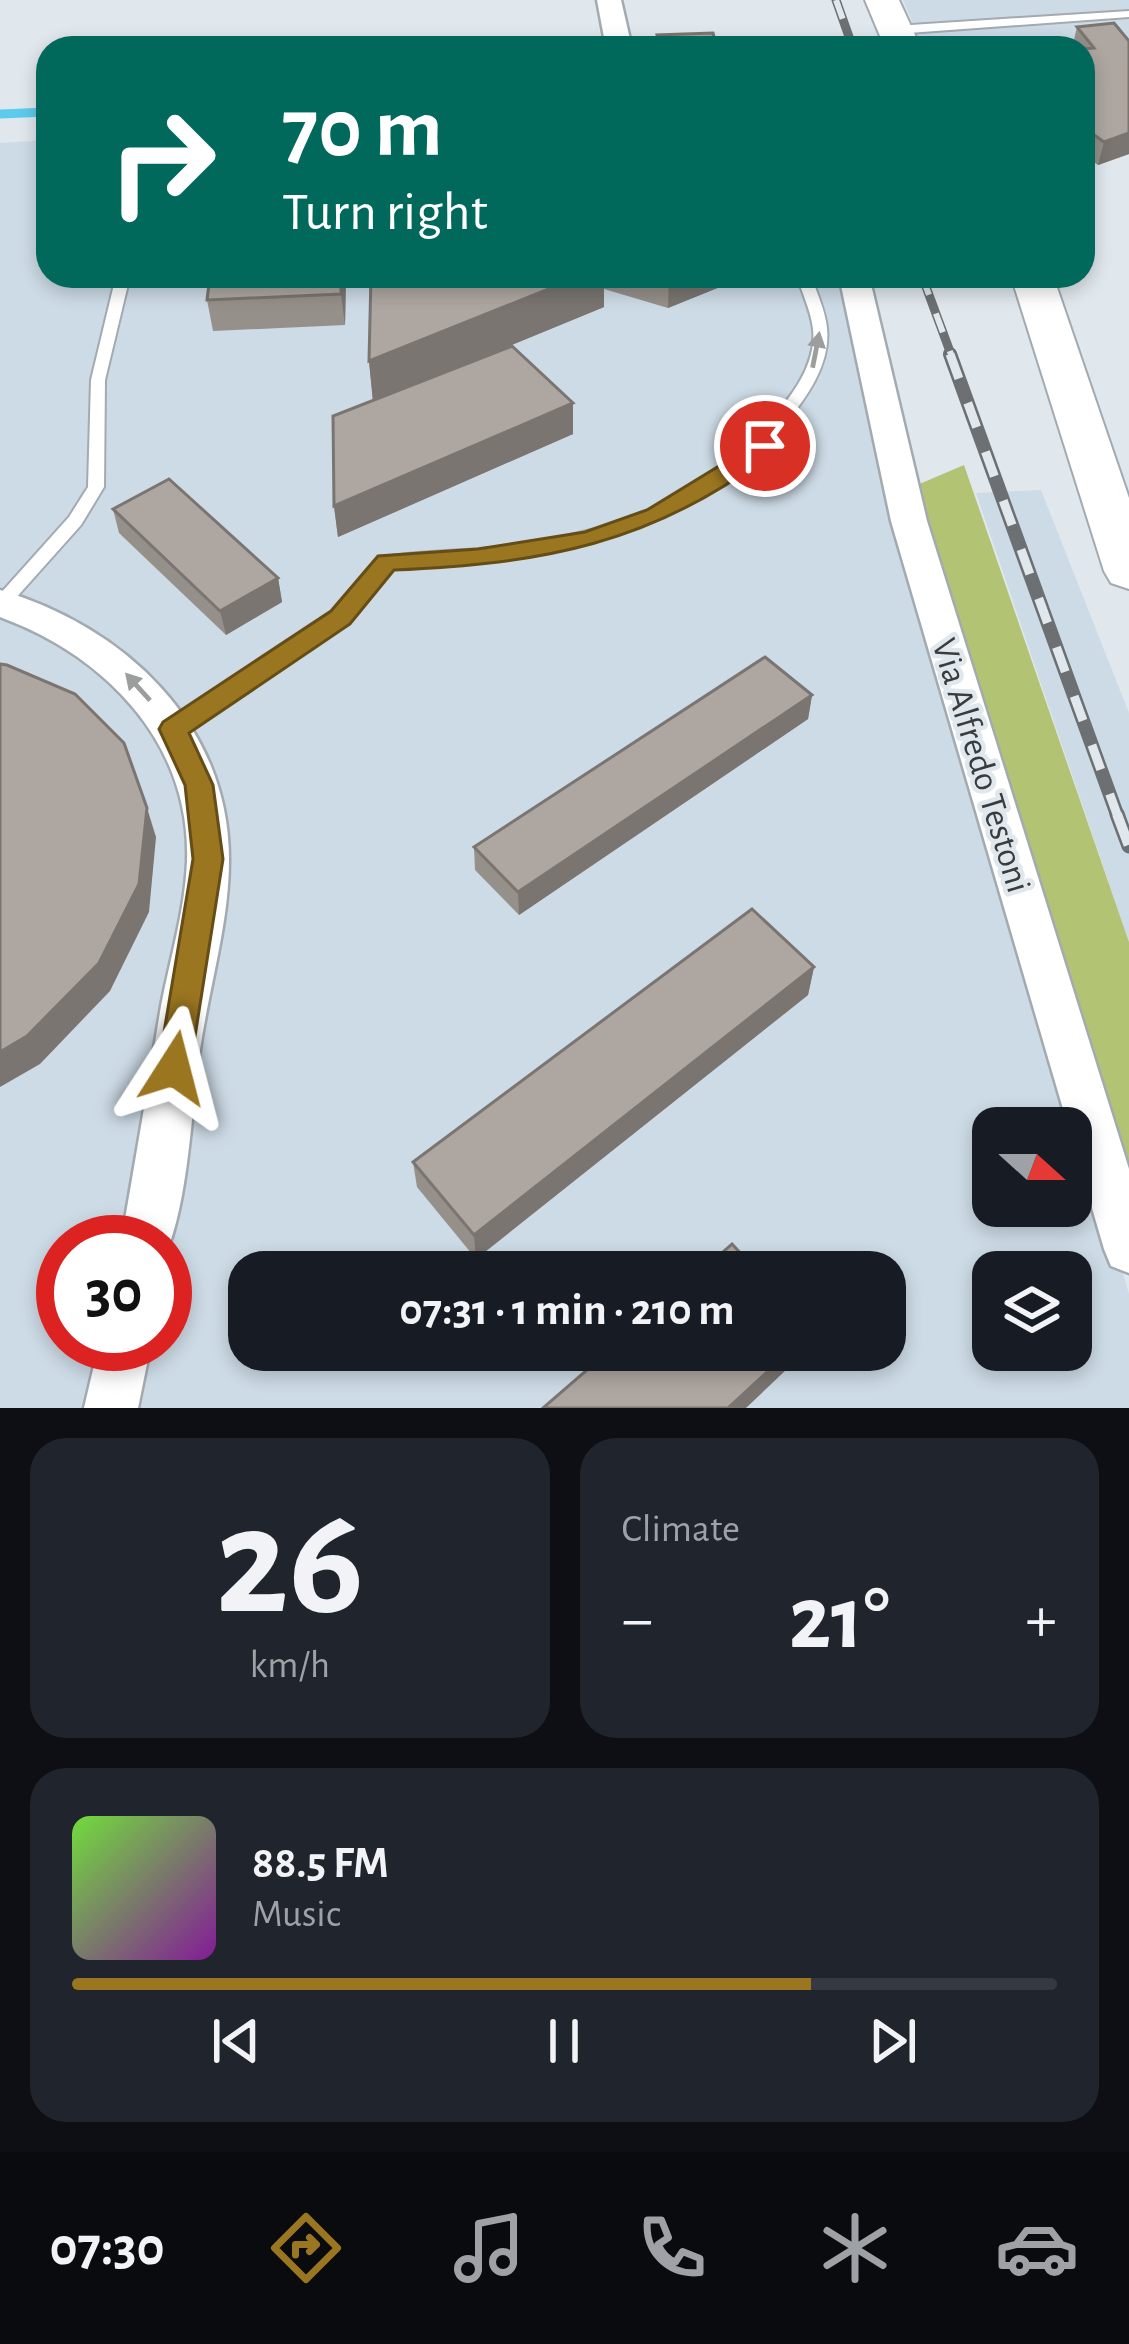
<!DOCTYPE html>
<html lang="en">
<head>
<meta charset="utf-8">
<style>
  body { margin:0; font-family:"Alegreya Sans",sans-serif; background:#20242c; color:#f1f3f6; height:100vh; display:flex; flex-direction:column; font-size:45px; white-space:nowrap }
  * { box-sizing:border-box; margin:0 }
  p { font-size:39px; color:#9ea1a6 }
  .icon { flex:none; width:66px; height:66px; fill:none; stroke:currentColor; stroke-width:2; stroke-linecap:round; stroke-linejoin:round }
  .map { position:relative; height:1408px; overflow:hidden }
  .side { display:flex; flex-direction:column; gap:30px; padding:30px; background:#0d0f14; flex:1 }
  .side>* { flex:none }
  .guide { position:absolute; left:36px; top:36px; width:1059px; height:252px; border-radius:36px; box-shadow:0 6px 18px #0003; background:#00695c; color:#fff; overflow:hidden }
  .needle { width:78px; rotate:111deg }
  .buttons { position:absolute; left:972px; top:1107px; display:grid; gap:24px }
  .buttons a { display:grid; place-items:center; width:120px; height:120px; border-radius:24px; background:#171b24; box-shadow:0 6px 18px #0003; font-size:60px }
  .speed { position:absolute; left:36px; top:1215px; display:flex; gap:24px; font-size:60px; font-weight:700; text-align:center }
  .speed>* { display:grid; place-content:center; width:156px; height:156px; border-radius:50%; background:#171b24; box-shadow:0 6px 18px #0003; line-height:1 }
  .speed .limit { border:18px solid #d22; background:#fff; color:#111 }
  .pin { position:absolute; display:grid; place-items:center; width:102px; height:102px; color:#fff; margin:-51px; border:6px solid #fff; border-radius:50%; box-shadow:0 3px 12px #0007 }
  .me { position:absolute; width:132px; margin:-66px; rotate:9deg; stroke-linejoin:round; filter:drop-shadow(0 0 9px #0008) }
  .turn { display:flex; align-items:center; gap:42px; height:252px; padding:0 48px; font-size:54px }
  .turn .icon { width:156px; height:156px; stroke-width:2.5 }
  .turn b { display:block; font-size:84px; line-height:102px }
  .big { font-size:90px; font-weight:700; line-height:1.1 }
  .side .widget { flex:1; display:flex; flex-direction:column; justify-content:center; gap:18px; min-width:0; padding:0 42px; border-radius:36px; background:#20242c }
  .side .dial { align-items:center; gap:0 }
  .dial b { font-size:156px; line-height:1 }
  .song { display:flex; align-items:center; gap:36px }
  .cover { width:144px; height:144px; border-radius:18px; background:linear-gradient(135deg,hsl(100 70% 55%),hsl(290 70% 35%)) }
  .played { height:12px; border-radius:6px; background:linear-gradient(90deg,#9b7621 75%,#363941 75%) }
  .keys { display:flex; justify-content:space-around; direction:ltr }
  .heat { display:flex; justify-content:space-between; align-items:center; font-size:66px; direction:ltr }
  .side .tiles { flex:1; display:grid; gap:30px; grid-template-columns:1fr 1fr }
  .widget:last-child { grid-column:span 2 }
  .trip { position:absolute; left:228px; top:1251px; width:678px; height:120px; border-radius:36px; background:#171b24; box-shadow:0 6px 18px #0003; font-weight:700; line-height:120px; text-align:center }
  .menu { display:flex; height:192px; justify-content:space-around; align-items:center; background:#090b0e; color:#9ea1a6 }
  .menu .icon { width:84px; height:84px }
  .menu .current { color:#9b7621 }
  .menu b { font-size:54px; color:#f1f3f6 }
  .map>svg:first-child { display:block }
</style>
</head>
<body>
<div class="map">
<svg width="1129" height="1408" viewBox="0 0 1129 1408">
  <rect width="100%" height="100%" fill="#e0e7ed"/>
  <!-- built -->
  <g fill="#cddbe6" fill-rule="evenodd">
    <polygon points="903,0 1129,0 1129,101 1083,48 1056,48 1040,36 919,38"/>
    <path d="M48 140V276H835L1129 1294V1408H0V143ZM993 1128H1071V1206H993ZM63 1242H165V1344H63ZM249 1272H885V1350H249ZM993 1272H1071V1350H993Z"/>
    <polygon points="1041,490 1129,713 1129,942 976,493"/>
  </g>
  <!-- green -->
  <polygon fill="#b2c474" points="964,465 1129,942 1129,1175 917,485"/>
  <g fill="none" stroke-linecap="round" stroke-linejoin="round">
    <!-- stream -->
    <polyline stroke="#5dcbed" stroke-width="9" points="0,114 48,112"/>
    <!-- service casing -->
    <g stroke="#a3aab0" stroke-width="4">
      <g id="service">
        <polygon points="1129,11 1129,17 895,34 889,30 895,26"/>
        <polygon points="1005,44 1015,45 1017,48 999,48"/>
        <polygon points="116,276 130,276 105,380 104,487 81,525 6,609 0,611 0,594 69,517 88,487 91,380"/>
        <path d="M797 276H811C817 293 825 310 827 328 831 365 805 400 783 426 687 544 534 559 392 568L346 621 179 734H167L164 729 167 724 334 613 381 558C419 550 461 552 499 547 599 535 701 505 767 425 789 399 817 366 813 329 811 311 802 293 797 276Z"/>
      </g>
    </g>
    <!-- minor casing -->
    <g stroke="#a3aab0" stroke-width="5">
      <g id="minor">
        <polygon points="597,0 621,0 632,48 606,48"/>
        <polygon points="839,276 869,276 927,521 1129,1169 1129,1273 1111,1266 1104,1249 891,521"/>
        <path d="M0 590C123 626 230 724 229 861 229 923 209 988 200 1050 191 1111 189 1200 165 1256V1242H121C135 1163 148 1085 161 1006 170 959 185 910 187 862 191 743 106 656 0 617Z"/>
        <polygon points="99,1344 151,1344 138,1408 84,1408"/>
      </g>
    </g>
    <!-- secondary casing -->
    <g stroke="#a3aab0" stroke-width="4">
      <g id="secondary">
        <polygon points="865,0 899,0 921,48 885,48"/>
        <polygon points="1011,276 1053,276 1129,498 1129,589 1111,583 1104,571"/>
      </g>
    </g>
    <!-- service -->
    <use href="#service" fill="#fff" fill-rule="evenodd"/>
    <!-- minor -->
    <use href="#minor" fill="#fff" fill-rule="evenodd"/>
    <!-- secondary -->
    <use href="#secondary" fill="#fff" fill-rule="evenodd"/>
    <!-- rail-far2 casing -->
    <g stroke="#6c7073" stroke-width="9">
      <g id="rail-far2">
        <polyline points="836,0 853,48"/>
        <polyline points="922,276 952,357"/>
      </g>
    </g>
    <!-- rail-far1 casing -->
    <g stroke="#6c7073" stroke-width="14">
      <polyline id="rail-far1" points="950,354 1118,817"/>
    </g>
    <!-- rail casing -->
    <g stroke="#6c7073" stroke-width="15">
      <polyline id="rail" points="1117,814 1129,846"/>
    </g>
    <!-- rail-far2 -->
    <use href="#rail-far2" stroke="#e0e7ed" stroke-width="6" stroke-dasharray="20" stroke-linecap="butt"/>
    <!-- rail-far1 -->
    <use href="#rail-far1" stroke="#e0e7ed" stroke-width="9" stroke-dasharray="26" stroke-linecap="butt"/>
    <!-- rail -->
    <use href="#rail" stroke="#e0e7ed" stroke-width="10" stroke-dasharray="33" stroke-linecap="butt"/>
  </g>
  <!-- wall -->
  <g fill="#96908a">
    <polygon points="1114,23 1129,154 1098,165 1083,155 1083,48 1072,48 1077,27"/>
    <polygon points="346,276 345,325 213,331 207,300"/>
    <polygon points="371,276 747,276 668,308 604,289 604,307 436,376 573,434 338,537 334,506 373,401 369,361"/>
    <polygon points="113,509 278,578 282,602 226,635 119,533"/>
    <polygon points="812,695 808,719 519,915 475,870 474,847"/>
    <polygon points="814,967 808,995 476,1259 417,1187 413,1162"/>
  </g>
  <!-- shaded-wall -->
  <g fill="#7a7571">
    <polygon points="1129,133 1129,154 1098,165 1104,142"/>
    <polygon points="341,276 346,276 345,325 341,294"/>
    <polygon points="581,276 604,276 604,307 373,402 369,361"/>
    <polygon points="669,276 747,276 668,308"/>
    <polygon points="573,403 573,434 338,537 334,506"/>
    <polygon points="278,578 282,602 226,635 220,611"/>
    <polygon points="812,695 808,719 519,915 518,892"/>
    <polygon points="147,808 156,837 149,912 110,991 40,1064 0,1087 0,1052"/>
    <polygon points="814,967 808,995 476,1259 474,1235"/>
    <polygon points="791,1350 807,1350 746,1408 728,1408"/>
  </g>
  <!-- building -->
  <g fill="#aea7a1" stroke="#7a7571" stroke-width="3">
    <polygon points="1114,23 1129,41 1129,133 1104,142 1083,127 1083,49 1094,48 1077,27"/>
    <polygon points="713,33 717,48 660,48 657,35"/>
    <polygon points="210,276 341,276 341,294 207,300"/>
    <polygon points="371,276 581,276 369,361"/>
    <polygon points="512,346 573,403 334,506 333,416"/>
    <polygon points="169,479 278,578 220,611 113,509"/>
    <polygon points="765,657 812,695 518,892 474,847"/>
    <polygon points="0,664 7,665 75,694 124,743 147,808 139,884 99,963 27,1036 0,1052"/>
    <polygon points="752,909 814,967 474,1235 413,1162"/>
    <polygon points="732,1244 758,1272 700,1272"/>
    <polygon points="610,1350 791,1350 728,1408 543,1408"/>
  </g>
  <!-- one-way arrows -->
  <defs><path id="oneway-solid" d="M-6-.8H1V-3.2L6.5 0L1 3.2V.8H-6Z" transform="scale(3)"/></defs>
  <g fill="#9c9e9e">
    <use href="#oneway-solid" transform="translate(816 350) rotate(-79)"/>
    <use href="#oneway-solid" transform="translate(138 687) rotate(-132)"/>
  </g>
  <!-- route -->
  <path fill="#9b7621" stroke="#654d15" stroke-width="3" d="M765 438 777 446 773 452C654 544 541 564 394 570L350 624 189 733 213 785 223 859 190 1068 185 1078 174 1083 163 1078 158 1068 193 859 185 785 159 729 163 722 331 611 378 556 478 549 585 532 647 510Z"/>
  <g text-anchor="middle" stroke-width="9" stroke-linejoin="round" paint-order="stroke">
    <!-- street labels -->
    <g font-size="36" fill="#393c3e" stroke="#e0e7ed">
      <text transform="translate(983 765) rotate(73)" y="13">Via Alfredo Testoni</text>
    </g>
  </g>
</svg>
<div class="buttons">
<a><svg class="needle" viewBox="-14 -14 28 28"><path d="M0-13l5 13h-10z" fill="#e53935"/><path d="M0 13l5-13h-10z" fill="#9ea1a6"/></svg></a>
<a><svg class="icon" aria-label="layers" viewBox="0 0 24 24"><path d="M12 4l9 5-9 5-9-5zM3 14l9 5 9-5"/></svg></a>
</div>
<div class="speed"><div class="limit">30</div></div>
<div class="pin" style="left:765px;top:446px;background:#d93025"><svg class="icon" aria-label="arrive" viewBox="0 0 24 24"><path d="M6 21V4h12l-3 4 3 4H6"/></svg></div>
<svg class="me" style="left:174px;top:1068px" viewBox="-20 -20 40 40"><path d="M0-17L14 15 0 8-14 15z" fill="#9b7621" stroke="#fff" stroke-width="4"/></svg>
<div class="trip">07:31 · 1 min · 210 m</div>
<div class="guide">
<div class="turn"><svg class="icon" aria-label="right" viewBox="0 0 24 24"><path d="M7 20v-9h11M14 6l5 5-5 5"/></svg><div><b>70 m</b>Turn right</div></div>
</div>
</div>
<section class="side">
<div class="tiles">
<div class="widget dial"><b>26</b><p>km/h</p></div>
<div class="widget"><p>Climate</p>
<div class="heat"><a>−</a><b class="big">21°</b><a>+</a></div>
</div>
<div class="widget">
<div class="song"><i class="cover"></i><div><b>88.5 FM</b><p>Music</p></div></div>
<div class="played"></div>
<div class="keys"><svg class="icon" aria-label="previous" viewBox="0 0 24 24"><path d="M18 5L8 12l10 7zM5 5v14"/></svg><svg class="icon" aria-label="pause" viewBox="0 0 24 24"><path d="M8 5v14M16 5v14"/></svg><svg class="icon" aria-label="next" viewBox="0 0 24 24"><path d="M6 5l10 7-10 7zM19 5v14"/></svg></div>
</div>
</div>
</section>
<nav class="menu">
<b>07:30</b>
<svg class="icon current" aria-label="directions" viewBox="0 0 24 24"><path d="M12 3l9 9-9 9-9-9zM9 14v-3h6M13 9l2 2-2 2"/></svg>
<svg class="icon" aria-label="music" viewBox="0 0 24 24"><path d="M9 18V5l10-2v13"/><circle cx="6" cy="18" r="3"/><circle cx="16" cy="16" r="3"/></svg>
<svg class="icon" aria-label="phone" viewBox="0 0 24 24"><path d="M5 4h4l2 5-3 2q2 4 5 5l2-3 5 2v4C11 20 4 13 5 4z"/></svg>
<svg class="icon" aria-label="climate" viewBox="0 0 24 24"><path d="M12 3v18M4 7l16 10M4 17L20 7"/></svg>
<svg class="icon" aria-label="car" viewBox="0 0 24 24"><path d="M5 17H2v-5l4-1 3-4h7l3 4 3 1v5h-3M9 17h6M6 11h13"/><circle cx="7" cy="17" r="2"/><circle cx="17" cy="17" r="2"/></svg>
</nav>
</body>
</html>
